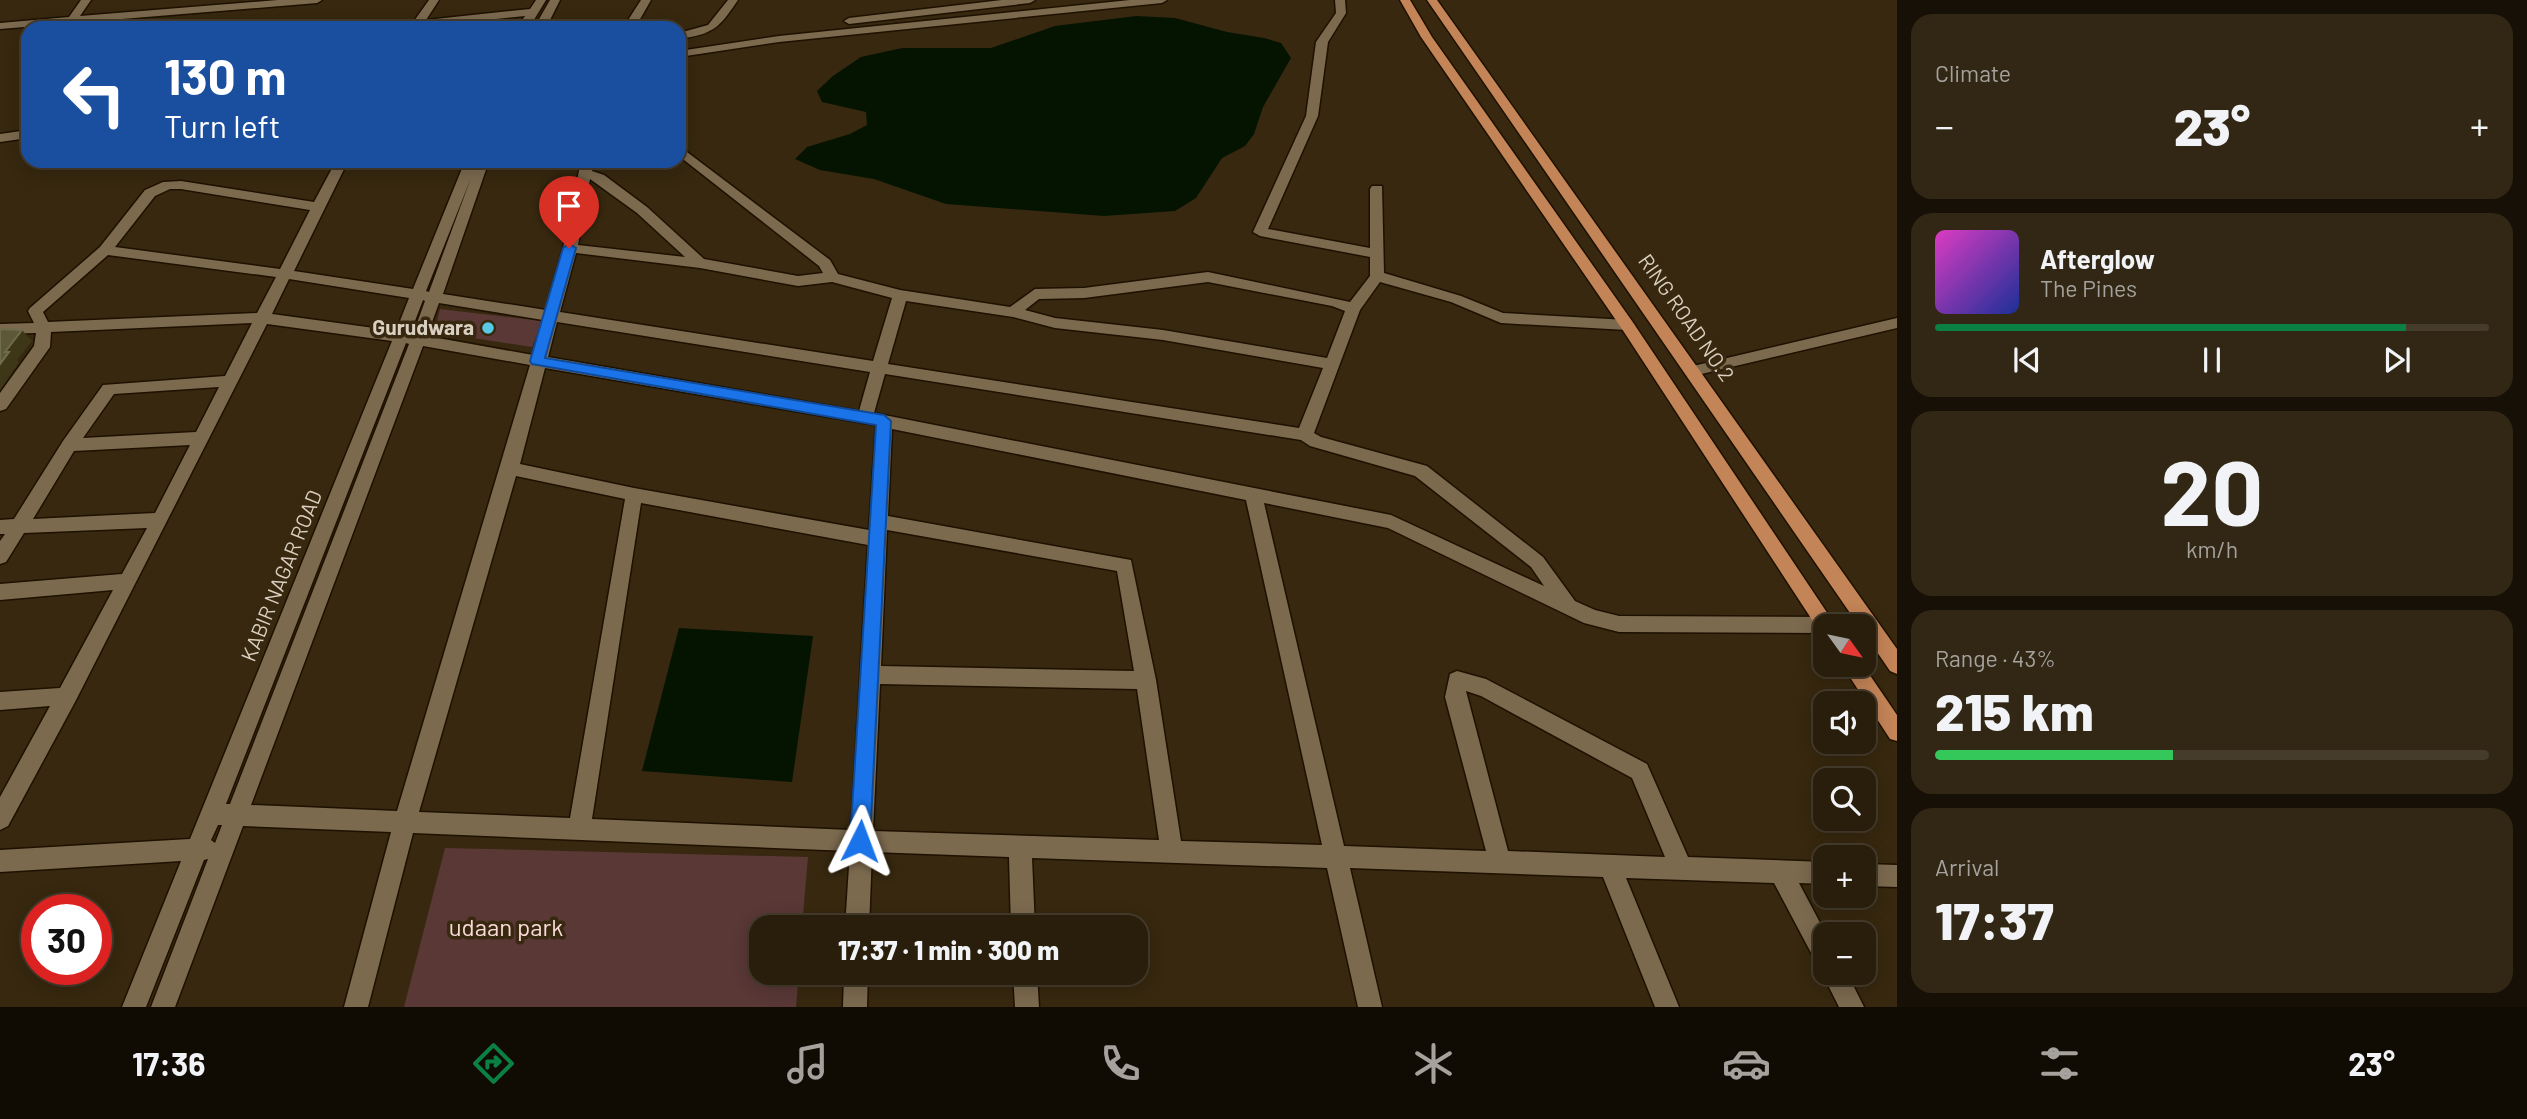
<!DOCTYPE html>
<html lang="en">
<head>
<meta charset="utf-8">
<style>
  body { margin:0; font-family:Barlow,sans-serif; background:#312714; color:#f1f3f6; height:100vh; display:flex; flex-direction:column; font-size:26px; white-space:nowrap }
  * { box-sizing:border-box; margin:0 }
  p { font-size:23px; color:#a5a29d }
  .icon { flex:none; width:38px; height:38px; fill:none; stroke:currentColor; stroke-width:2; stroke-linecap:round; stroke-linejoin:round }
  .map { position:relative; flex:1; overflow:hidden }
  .details { display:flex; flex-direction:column; gap:14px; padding:14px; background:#171006; width:630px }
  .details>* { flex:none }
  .top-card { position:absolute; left:21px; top:21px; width:665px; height:147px; border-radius:21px; box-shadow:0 4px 18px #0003,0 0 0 2px #453c2c; background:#1a4fa0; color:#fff; overflow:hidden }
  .needle { width:46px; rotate:123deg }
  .buttons { position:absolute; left:1813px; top:614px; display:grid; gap:14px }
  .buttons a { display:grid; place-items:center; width:63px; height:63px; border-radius:14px; background:#291e0b; box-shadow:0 4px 18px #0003,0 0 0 2px #453c2c; font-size:35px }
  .speed { position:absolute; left:21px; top:894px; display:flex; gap:14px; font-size:35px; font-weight:700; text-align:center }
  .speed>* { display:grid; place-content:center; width:91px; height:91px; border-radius:50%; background:#291e0b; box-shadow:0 4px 18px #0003,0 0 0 2px #453c2c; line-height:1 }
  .speed .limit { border:10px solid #d22; background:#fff; color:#111 }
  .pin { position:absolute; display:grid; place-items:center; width:60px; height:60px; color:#fff; margin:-72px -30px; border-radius:50% 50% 50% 0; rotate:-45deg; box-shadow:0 0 7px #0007 }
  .pin .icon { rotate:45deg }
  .me { position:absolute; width:77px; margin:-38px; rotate:3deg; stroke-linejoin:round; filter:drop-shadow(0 0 5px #0008) }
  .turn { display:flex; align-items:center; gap:24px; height:147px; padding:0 28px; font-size:32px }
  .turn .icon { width:91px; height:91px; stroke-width:2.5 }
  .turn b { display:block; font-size:49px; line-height:60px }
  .big { font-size:52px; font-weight:800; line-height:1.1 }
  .details .widget { flex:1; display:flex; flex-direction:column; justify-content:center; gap:10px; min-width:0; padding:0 24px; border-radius:21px; background:#312714 }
  .details .dial { align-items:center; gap:0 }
  .dial b { font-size:91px; line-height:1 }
  .song { display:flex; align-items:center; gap:21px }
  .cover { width:84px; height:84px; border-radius:10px; background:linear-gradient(135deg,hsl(310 70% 55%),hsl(230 70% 35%)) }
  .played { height:7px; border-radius:4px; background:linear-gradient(90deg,#0b8043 85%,#453c2c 85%) }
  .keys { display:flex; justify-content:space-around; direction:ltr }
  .heat { display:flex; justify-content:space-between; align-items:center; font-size:38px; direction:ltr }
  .charge { height:10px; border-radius:5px; background:linear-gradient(90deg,#34c759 43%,#453c2c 0) }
  .trip { position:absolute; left:749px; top:915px; width:399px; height:70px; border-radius:21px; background:#291e0b; box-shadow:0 4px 18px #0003,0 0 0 2px #453c2c; font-weight:800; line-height:70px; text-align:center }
  .tabs { display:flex; height:112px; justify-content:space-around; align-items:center; background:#100c04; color:#a5a29d }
  .tabs .icon { width:49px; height:49px }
  .tabs .current { color:#0b8043 }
  .tabs b { font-size:32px; color:#f1f3f6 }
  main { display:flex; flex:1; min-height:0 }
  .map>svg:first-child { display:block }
</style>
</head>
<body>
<main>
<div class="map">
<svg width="1897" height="1007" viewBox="0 0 1897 1007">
  <rect width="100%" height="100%" fill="#37280f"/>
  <!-- green -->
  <g fill="#593836">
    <polygon points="440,309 542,321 532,347 434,332"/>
    <polygon points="445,848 808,857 802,927 761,928 761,973 799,973 796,1007 404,1007"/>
  </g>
  <!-- water -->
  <g fill="#051400">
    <polygon points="1136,16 1175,18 1227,32 1264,38 1281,43 1291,58 1263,107 1254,134 1245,146 1222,158 1196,198 1175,211 1104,216 946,204 874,179 820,170 795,159 807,147 850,134 867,125 866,112 822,102 817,91 833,76 861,57 902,48 991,48 1055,26"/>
    <polygon points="679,628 813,636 792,782 642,771"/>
  </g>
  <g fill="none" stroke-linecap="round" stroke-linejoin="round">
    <!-- minor casing -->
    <g stroke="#1e1100" stroke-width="3">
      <g id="minor">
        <polygon points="81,0 91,0 80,16 278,0 322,0 317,3 0,29 0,23 69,17"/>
        <polygon points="429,0 439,0 426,20 530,9 536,0 546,0 529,28 517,28 525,16 413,28 376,28 382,25 414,21"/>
        <polygon points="550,0 560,0 546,28 534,28"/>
        <polygon points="641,0 651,0 635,28 623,28"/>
        <path d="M728 0H738C719 28 714 34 679 39V33L708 25Z"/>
        <polygon points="1002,0 1035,0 1030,3 849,24 844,21 849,18"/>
        <polygon points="1130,0 1167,0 1162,3 779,42 679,57 679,51 779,36"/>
        <path d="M1335 0H1345L1346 13 1328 42 1318 116 1268 229 1370 248V189L1372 186H1382L1384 273 1461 296 1503 313 1627 320 1635 325 1627 330 1501 323 1451 302 1380 282 1360 310 1314 433 1321 437 1427 466 1543 557 1575 601 1595 610 1619 616 1826 617 1833 619 1836 625 1825 626V633L1619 632 1584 623 1388 528 1264 503 1344 846 1486 851 1445 697 1450 674 1457 671 1486 679 1647 764 1688 857 1825 862V884L1799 883 1826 934 1825 973H1847L1864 1007H1839L1822 973 1824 968 1817 964 1774 883 1626 878 1679 1007H1655L1603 877 1350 868 1382 1007H1358L1327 868 1032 858 1035 928H1011L1009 857 872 852 869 928H845L850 851 413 833 368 1007H344L391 832 243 826 175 1007H151L208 859 204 860 146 1007H122L181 861 0 872V850L190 839 392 341 267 324 75 702 8 826 0 830V797L50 706 0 710V692L60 688 113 590 0 600V584L122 574 147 528 24 533 6 562 0 564V541L5 534H0V520L14 519 63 441 103 385 225 376 252 323 51 332 50 347 6 409 0 411V393L34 346 36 333 0 334V324L34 323 28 311 30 308 100 247 145 190 163 182 181 181 314 202 336 161H348L294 271 413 289 465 161H489L443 294 546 310 563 248 581 161H593L592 171 604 175 647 207 704 259 798 276 823 273 819 266 679 156V146L830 260 838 274 900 290 1010 307 1035 289 1084 288 1208 272 1350 302 1370 276V257L1260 236 1253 232 1306 116 1316 42 1336 13ZM471 178 429 292 426 291ZM590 179 637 213 685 257 578 245ZM170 189H181L310 210 280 269 115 247 155 196ZM576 253 700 268 798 286 832 282 892 298 873 361 560 312ZM108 255 276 277 257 313 48 322 43 312ZM289 279 409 298 396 331 272 314ZM1208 282 1332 306 1345 311 1327 358 1163 330 1055 318 1025 310 1039 299 1084 298ZM423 300 425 301 413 334H410ZM906 301 1013 317 1055 328 1163 340 1323 368 1299 428 888 364ZM439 303 543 320 533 355 427 336ZM557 322 870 372 859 411 548 357ZM406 343 409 344 230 804H226ZM423 346 530 365 397 811 251 805ZM545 368 876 425 869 530 634 488 520 464ZM885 374 1301 440 1310 446 1415 476 1531 567 1544 586 1391 515 874 413ZM219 387 196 432 83 438 114 394ZM892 429 1246 500 1322 845 1181 841 1156 680 1131 560 888 516ZM190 445 155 513 33 519 74 451ZM516 476 625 499 570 818 419 812ZM641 503 868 545 851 830 592 819ZM887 530 1117 571 1134 671 881 666ZM880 684 1137 689 1159 840 873 831ZM1466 691 1481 696 1632 778 1665 857 1508 851ZM218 825H222L215 843 211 840Z"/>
        <polygon points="28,130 28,138 0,142 0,134"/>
        <polygon points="1897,318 1897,328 1693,376 1685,371 1693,366"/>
        <polygon points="1864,864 1897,865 1897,887 1864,886"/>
        <polygon points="844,973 868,973 867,1007 843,1007"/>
        <polygon points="1013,973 1037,973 1039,1007 1015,1007"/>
      </g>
    </g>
    <!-- primary casing -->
    <g stroke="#1e1100" stroke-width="3">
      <g id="primary">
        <polygon points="1400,0 1410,0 1432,37 1632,321 1836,626 1825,626 1825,634 1820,632 1622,329 1421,37"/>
        <polygon points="1427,0 1437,0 1897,649 1897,674 1890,671 1864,633 1864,626 1859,626"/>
        <polygon points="1842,665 1863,665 1897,715 1897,741 1890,739"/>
      </g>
    </g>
    <!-- minor -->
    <use href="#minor" fill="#7c6a4f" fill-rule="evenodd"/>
    <!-- primary -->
    <use href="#primary" fill="#c38457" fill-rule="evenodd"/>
  </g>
  <!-- shaded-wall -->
  <polygon fill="#3e3717" points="22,330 32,341 17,360 19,362 0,390 0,364 5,352"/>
  <!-- building -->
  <polygon fill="#5d5938" stroke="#706c4e" stroke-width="2" points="0,329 22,330 5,352 9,352 0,364"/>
  <!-- route -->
  <polygon fill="#1a73e8" stroke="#114b97" stroke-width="2" points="569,244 576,248 545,358 884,415 891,421 870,841 867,848 860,851 852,848 850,841 876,425 532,364 530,361 563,248"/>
  <!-- markers -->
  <circle fill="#59c8e5" stroke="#37280f" stroke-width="2.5" cx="488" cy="328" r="7"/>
  <g text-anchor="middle" stroke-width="7" stroke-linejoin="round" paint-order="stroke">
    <!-- street labels -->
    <g font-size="21" fill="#dad0c1" stroke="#37280f">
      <text transform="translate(1686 318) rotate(55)" y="7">RING ROAD NO.2</text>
      <text transform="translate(282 576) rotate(-68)" y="7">KABIR NAGAR ROAD</text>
    </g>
    <!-- poi labels -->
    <g font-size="21" font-weight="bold" fill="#dad0c1" stroke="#37280f" text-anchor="end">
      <text x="474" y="335">Gurudwara</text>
    </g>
    <!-- near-park labels -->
    <g font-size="24" fill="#f9dad8" stroke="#37280f">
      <text x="506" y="936">udaan park</text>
    </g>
  </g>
</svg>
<div class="buttons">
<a><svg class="needle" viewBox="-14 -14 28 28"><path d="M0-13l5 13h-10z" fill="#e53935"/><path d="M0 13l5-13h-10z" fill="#a5a29d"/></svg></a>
<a><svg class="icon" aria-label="sound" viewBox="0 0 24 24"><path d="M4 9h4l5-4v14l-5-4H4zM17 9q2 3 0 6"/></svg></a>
<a><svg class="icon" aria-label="search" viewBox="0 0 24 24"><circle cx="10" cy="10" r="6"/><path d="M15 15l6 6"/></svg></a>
<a>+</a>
<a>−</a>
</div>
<div class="speed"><div class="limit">30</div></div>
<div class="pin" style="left:569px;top:248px;background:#d93025"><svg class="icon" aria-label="arrive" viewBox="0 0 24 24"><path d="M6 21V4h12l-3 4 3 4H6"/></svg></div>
<svg class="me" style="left:860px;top:841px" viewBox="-20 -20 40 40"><path d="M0-17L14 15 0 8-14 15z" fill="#1a73e8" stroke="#fff" stroke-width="4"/></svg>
<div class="trip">17:37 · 1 min · 300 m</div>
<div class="top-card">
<div class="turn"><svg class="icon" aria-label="left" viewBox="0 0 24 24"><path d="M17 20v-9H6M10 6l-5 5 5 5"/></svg><div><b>130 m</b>Turn left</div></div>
</div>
</div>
<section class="details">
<div class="widget"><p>Climate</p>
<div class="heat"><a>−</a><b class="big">23°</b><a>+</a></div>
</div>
<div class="widget">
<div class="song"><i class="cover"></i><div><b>Afterglow</b><p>The Pines</p></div></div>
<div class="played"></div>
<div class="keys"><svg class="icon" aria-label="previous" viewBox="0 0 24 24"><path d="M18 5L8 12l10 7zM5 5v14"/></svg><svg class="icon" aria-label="pause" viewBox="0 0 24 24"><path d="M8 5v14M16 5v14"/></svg><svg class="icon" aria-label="next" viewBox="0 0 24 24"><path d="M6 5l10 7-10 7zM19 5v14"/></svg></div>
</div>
<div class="widget dial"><b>20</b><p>km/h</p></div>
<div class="widget"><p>Range · 43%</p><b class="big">215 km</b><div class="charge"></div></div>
<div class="widget"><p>Arrival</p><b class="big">17:37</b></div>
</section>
</main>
<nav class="tabs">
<b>17:36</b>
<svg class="icon current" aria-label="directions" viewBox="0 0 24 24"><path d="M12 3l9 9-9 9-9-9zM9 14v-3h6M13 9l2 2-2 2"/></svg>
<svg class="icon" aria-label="music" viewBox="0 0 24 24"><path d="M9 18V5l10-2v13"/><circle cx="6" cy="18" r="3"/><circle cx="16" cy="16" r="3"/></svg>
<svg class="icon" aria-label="phone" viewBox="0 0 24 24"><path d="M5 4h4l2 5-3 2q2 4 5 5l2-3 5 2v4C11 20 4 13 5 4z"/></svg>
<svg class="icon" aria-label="climate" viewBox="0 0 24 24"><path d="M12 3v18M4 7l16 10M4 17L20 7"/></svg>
<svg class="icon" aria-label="car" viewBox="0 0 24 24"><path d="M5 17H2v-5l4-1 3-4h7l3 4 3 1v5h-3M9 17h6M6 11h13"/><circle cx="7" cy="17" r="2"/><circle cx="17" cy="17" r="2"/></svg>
<svg class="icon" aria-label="filters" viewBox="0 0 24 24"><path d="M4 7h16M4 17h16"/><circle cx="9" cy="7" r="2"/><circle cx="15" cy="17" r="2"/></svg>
<b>23°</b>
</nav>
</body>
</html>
